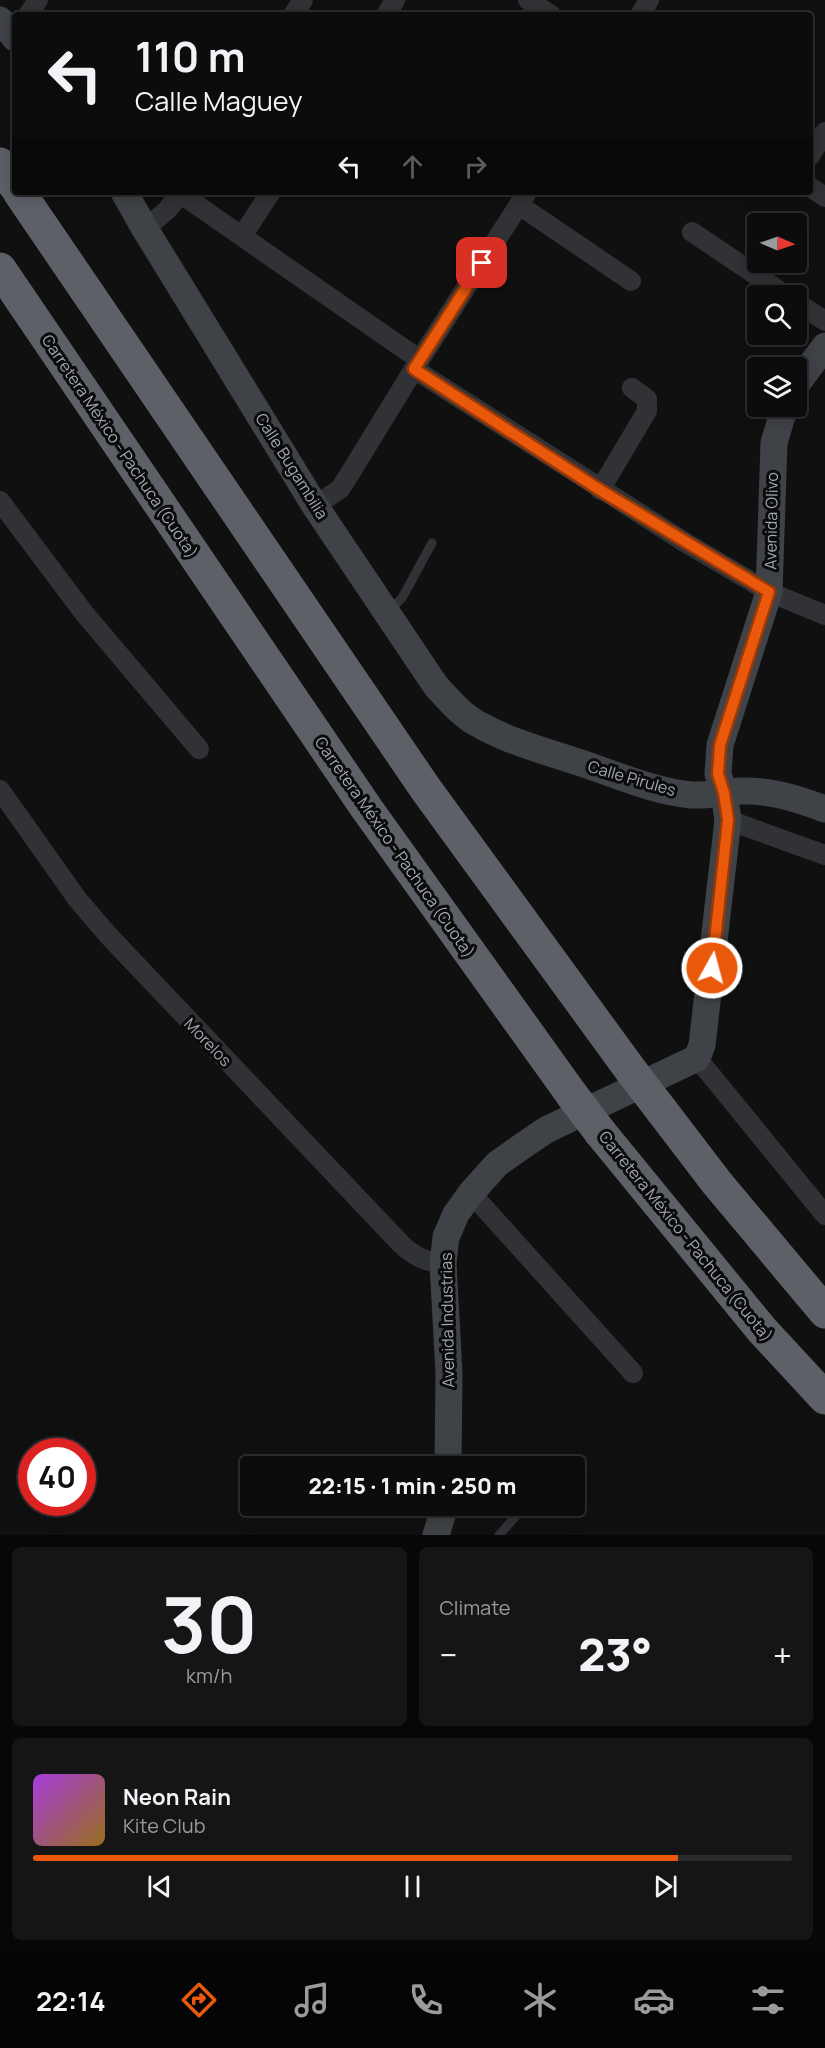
<!DOCTYPE html>
<html lang="en">
<head>
<meta charset="utf-8">
<style>
  body { margin:0; font-family:Manrope,sans-serif; background:#151516; color:#f1f3f6; height:100vh; display:flex; flex-direction:column; font-size:22px; white-space:nowrap }
  * { box-sizing:border-box; margin:0 }
  p { font-size:20px; color:#9a9b9d }
  .icon { flex:none; width:33px; height:33px; fill:none; stroke:currentColor; stroke-width:2; stroke-linecap:round; stroke-linejoin:round }
  .map { position:relative; height:1535px; overflow:hidden }
  .details { display:flex; flex-direction:column; gap:12px; padding:12px; background:#070707; flex:1 }
  .details>* { flex:none }
  .top-card { position:absolute; left:12px; top:12px; width:801px; height:183px; border-radius:6px; box-shadow:0 3px 15px #0003,0 0 0 2px #2c2c2e; background:#0c0c0d; color:#f1f3f6; overflow:hidden }
  .needle { width:39px; rotate:92deg }
  .buttons { position:absolute; left:747px; top:213px; display:grid; gap:12px }
  .buttons a { display:grid; place-items:center; width:60px; height:60px; border-radius:6px; background:#0c0c0d; box-shadow:0 3px 15px #0003,0 0 0 2px #2c2c2e; font-size:30px }
  .speed { position:absolute; left:18px; top:1438px; display:flex; gap:12px; font-size:30px; font-weight:700; text-align:center }
  .speed>* { display:grid; place-content:center; width:78px; height:78px; border-radius:50%; background:#0c0c0d; box-shadow:0 3px 15px #0003,0 0 0 2px #2c2c2e; line-height:1 }
  .speed .limit { border:9px solid #d22; background:#fff; color:#111 }
  .pin { position:absolute; display:grid; place-items:center; width:51px; height:51px; color:#fff; margin:-26px; border-radius:12px; box-shadow:0 3px 9px #0006 }
  .me { position:absolute; width:66px; margin:-33px; rotate:7deg; stroke-linejoin:round; filter:drop-shadow(0 0 4px #0008) }
  .turn { display:flex; align-items:center; gap:21px; height:126px; padding:0 24px; font-size:27px }
  .turn .icon { width:78px; height:78px; stroke-width:2.5 }
  .turn b { display:block; font-size:42px; line-height:51px }
  .lanes { display:flex; align-items:center; height:57px; padding:0 24px; background:#0003; justify-content:center; gap:30px; direction:ltr }
  .lanes .off { opacity:.35 }
  .big { font-size:45px; font-weight:800; line-height:1.1 }
  .details .card { flex:1; display:flex; flex-direction:column; justify-content:center; gap:9px; min-width:0; padding:0 21px; border-radius:9px; background:#151516 }
  .details .dial { align-items:center; gap:0 }
  .dial b { font-size:78px; line-height:1 }
  .song { display:flex; align-items:center; gap:18px }
  .cover { width:72px; height:72px; border-radius:9px; background:linear-gradient(135deg,hsl(280 70% 55%),hsl(40 70% 35%)) }
  .played { height:6px; border-radius:3px; background:linear-gradient(90deg,#ea580c 85%,#2c2c2e 85%) }
  .keys { display:flex; justify-content:space-around; direction:ltr }
  .heat { display:flex; justify-content:space-between; align-items:center; font-size:33px; direction:ltr }
  .details .tiles { flex:1; display:grid; gap:12px; grid-template-columns:1fr 1fr }
  .card:last-child { grid-column:span 2 }
  .trip { position:absolute; left:240px; top:1456px; width:345px; height:60px; border-radius:6px; background:#0c0c0d; box-shadow:0 3px 15px #0003,0 0 0 2px #2c2c2e; font-weight:800; line-height:60px; text-align:center }
  .tab-bar { display:flex; height:96px; justify-content:space-around; align-items:center; background:#050505; color:#9a9b9d }
  .tab-bar .icon { width:42px; height:42px }
  .tab-bar .current { color:#ea580c }
  .tab-bar b { font-size:27px; color:#f1f3f6 }
  .map>svg:first-child { display:block }
</style>
</head>
<body>
<div class="map">
<svg width="825" height="1535" viewBox="0 0 825 1535">
  <rect width="100%" height="100%" fill="#101011"/>
  <g fill="none" stroke-linecap="round" stroke-linejoin="round">
    <!-- lane -->
    <g stroke="#313236" stroke-width="9">
      <polyline points="390,610 402,598 432,543"/>
      <polyline points="499,1535 525,1506"/>
    </g>
    <!-- street -->
    <g stroke="#313236" stroke-width="20">
      <polyline points="528,0 551,15"/>
      <polyline points="28,15 38,0"/>
      <polyline points="293,15 303,0"/>
      <polyline points="386,15 395,0"/>
      <polyline points="640,15 649,0"/>
      <polyline points="810,156 825,132"/>
      <polyline points="810,187 825,197"/>
      <polyline points="181,194 420,360"/>
      <polyline points="519,205 631,281"/>
      <polyline points="145,229 167,210 182,192"/>
      <polyline points="692,232 787,296"/>
      <polyline points="242,236 271,192"/>
      <polyline points="796,302 825,321"/>
      <polyline points="414,369 686,543 769,592 825,615"/>
      <polyline points="600,490 647,411 647,399 632,388"/>
      <polyline points="0,501 84,613 199,749"/>
      <polyline points="315,506 340,489 349,475 414,369 527,192"/>
      <path d="M0 790 78 900 108 935 401 1244C414 1256 425 1262 443 1263"/>
      <polyline points="728,820 825,855"/>
      <polyline points="697,1058 825,1215"/>
      <polyline points="471,1193 633,1373"/>
    </g>
    <!-- secondary -->
    <g stroke="#3f4246" stroke-width="27">
      <polyline points="0,20 15,38"/>
      <path d="M124 192 145 229 315 506 436 686C449 700 462 716 480 725 510 742 545 751 578 762 615 774 652 791 691 795 708 796 724 792 741 791 771 790 798 799 825 809"/>
      <polyline points="796,385 825,346"/>
      <polyline points="448,1467 449,1373 443,1263 446,1237 456,1214 471,1193 497,1164 521,1147 546,1130 697,1058 702,1045 728,820 724,793 718,774 720,745 769,592 774,443 785,406"/>
      <polyline points="436,1535 445,1506"/>
    </g>
    <!-- highway -->
    <g stroke="#5d6167" stroke-width="33">
      <polyline points="0,164 15,186"/>
      <polyline points="19,192 425,788 632,1072"/>
      <polyline points="0,269 367,809 572,1095"/>
      <polyline points="662,1111 717,1183 825,1312"/>
      <polyline points="600,1132 762,1330 825,1398"/>
    </g>
    <!-- highway-bridge -->
    <g stroke="#5d6167" stroke-width="33">
      <polyline points="632,1072 662,1111"/>
      <polyline points="572,1095 600,1132"/>
    </g>
  </g>
  <g fill="none" stroke-linecap="round" stroke-linejoin="round">
    <!-- route casing -->
    <g stroke="#983908" stroke-width="15">
      <polyline id="route" points="482,263 414,369 600,490 769,592 720,745 718,774 724,793 728,820 712,968"/>
    </g>
    <!-- route -->
    <use href="#route" stroke="#ea580c" stroke-width="10"/>
  </g>
  <g text-anchor="middle" stroke-width="6" stroke-linejoin="round" paint-order="stroke">
    <!-- street labels -->
    <g font-size="16" fill="#a2a8b2" stroke="#0b0b0c">
      <text transform="translate(120 446) rotate(56)" y="6">Carretera México - Pachuca (Cuota)</text>
      <text transform="translate(292 466) rotate(58)" y="6">Calle Bugambilia</text>
      <text transform="translate(771 521) rotate(-89)" y="6">Avenida Olivo</text>
      <text transform="translate(632 778) rotate(16)" y="6">Calle Pirules</text>
      <text transform="translate(395 847) rotate(55)" y="6">Carretera México - Pachuca (Cuota)</text>
      <text transform="translate(208 1042) rotate(46)" y="6">Morelos</text>
      <text transform="translate(686 1236) rotate(51)" y="6">Carretera México - Pachuca (Cuota)</text>
      <text transform="translate(447 1320) rotate(-91)" y="6">Avenida Industrias</text>
    </g>
  </g>
</svg>
<div class="buttons">
<a><svg class="needle" viewBox="-14 -14 28 28"><path d="M0-13l5 13h-10z" fill="#e53935"/><path d="M0 13l5-13h-10z" fill="#9a9b9d"/></svg></a>
<a><svg class="icon" aria-label="search" viewBox="0 0 24 24"><circle cx="10" cy="10" r="6"/><path d="M15 15l6 6"/></svg></a>
<a><svg class="icon" aria-label="layers" viewBox="0 0 24 24"><path d="M12 4l9 5-9 5-9-5zM3 14l9 5 9-5"/></svg></a>
</div>
<div class="speed"><div class="limit">40</div></div>
<div class="pin" style="left:482px;top:263px;background:#d93025"><svg class="icon" aria-label="arrive" viewBox="0 0 24 24"><path d="M6 21V4h12l-3 4 3 4H6"/></svg></div>
<svg class="me" style="left:712px;top:968px" viewBox="-20 -20 40 40"><circle r="17" fill="#ea580c" stroke="#fff" stroke-width="3"/><path d="M0-11L8 9 0 5-8 9z" fill="#fff"/></svg>
<div class="trip">22:15 · 1 min · 250 m</div>
<div class="top-card">
<div class="turn"><svg class="icon" aria-label="left" viewBox="0 0 24 24"><path d="M17 20v-9H6M10 6l-5 5 5 5"/></svg><div><b>110 m</b>Calle Maguey</div></div>
<div class="lanes"><svg class="icon" aria-label="left" viewBox="0 0 24 24"><path d="M17 20v-9H6M10 6l-5 5 5 5"/></svg><svg class="icon off" aria-label="ahead" viewBox="0 0 24 24"><path d="M12 20V5M6 11l6-6 6 6"/></svg><svg class="icon off" aria-label="right" viewBox="0 0 24 24"><path d="M7 20v-9h11M14 6l5 5-5 5"/></svg></div>
</div>
</div>
<section class="details">
<div class="tiles">
<div class="card dial"><b>30</b><p>km/h</p></div>
<div class="card"><p>Climate</p>
<div class="heat"><a>−</a><b class="big">23°</b><a>+</a></div>
</div>
<div class="card">
<div class="song"><i class="cover"></i><div><b>Neon Rain</b><p>Kite Club</p></div></div>
<div class="played"></div>
<div class="keys"><svg class="icon" aria-label="previous" viewBox="0 0 24 24"><path d="M18 5L8 12l10 7zM5 5v14"/></svg><svg class="icon" aria-label="pause" viewBox="0 0 24 24"><path d="M8 5v14M16 5v14"/></svg><svg class="icon" aria-label="next" viewBox="0 0 24 24"><path d="M6 5l10 7-10 7zM19 5v14"/></svg></div>
</div>
</div>
</section>
<nav class="tab-bar">
<b>22:14</b>
<svg class="icon current" aria-label="directions" viewBox="0 0 24 24"><path d="M12 3l9 9-9 9-9-9zM9 14v-3h6M13 9l2 2-2 2"/></svg>
<svg class="icon" aria-label="music" viewBox="0 0 24 24"><path d="M9 18V5l10-2v13"/><circle cx="6" cy="18" r="3"/><circle cx="16" cy="16" r="3"/></svg>
<svg class="icon" aria-label="phone" viewBox="0 0 24 24"><path d="M5 4h4l2 5-3 2q2 4 5 5l2-3 5 2v4C11 20 4 13 5 4z"/></svg>
<svg class="icon" aria-label="climate" viewBox="0 0 24 24"><path d="M12 3v18M4 7l16 10M4 17L20 7"/></svg>
<svg class="icon" aria-label="car" viewBox="0 0 24 24"><path d="M5 17H2v-5l4-1 3-4h7l3 4 3 1v5h-3M9 17h6M6 11h13"/><circle cx="7" cy="17" r="2"/><circle cx="17" cy="17" r="2"/></svg>
<svg class="icon" aria-label="filters" viewBox="0 0 24 24"><path d="M4 7h16M4 17h16"/><circle cx="9" cy="7" r="2"/><circle cx="15" cy="17" r="2"/></svg>
</nav>
</body>
</html>
